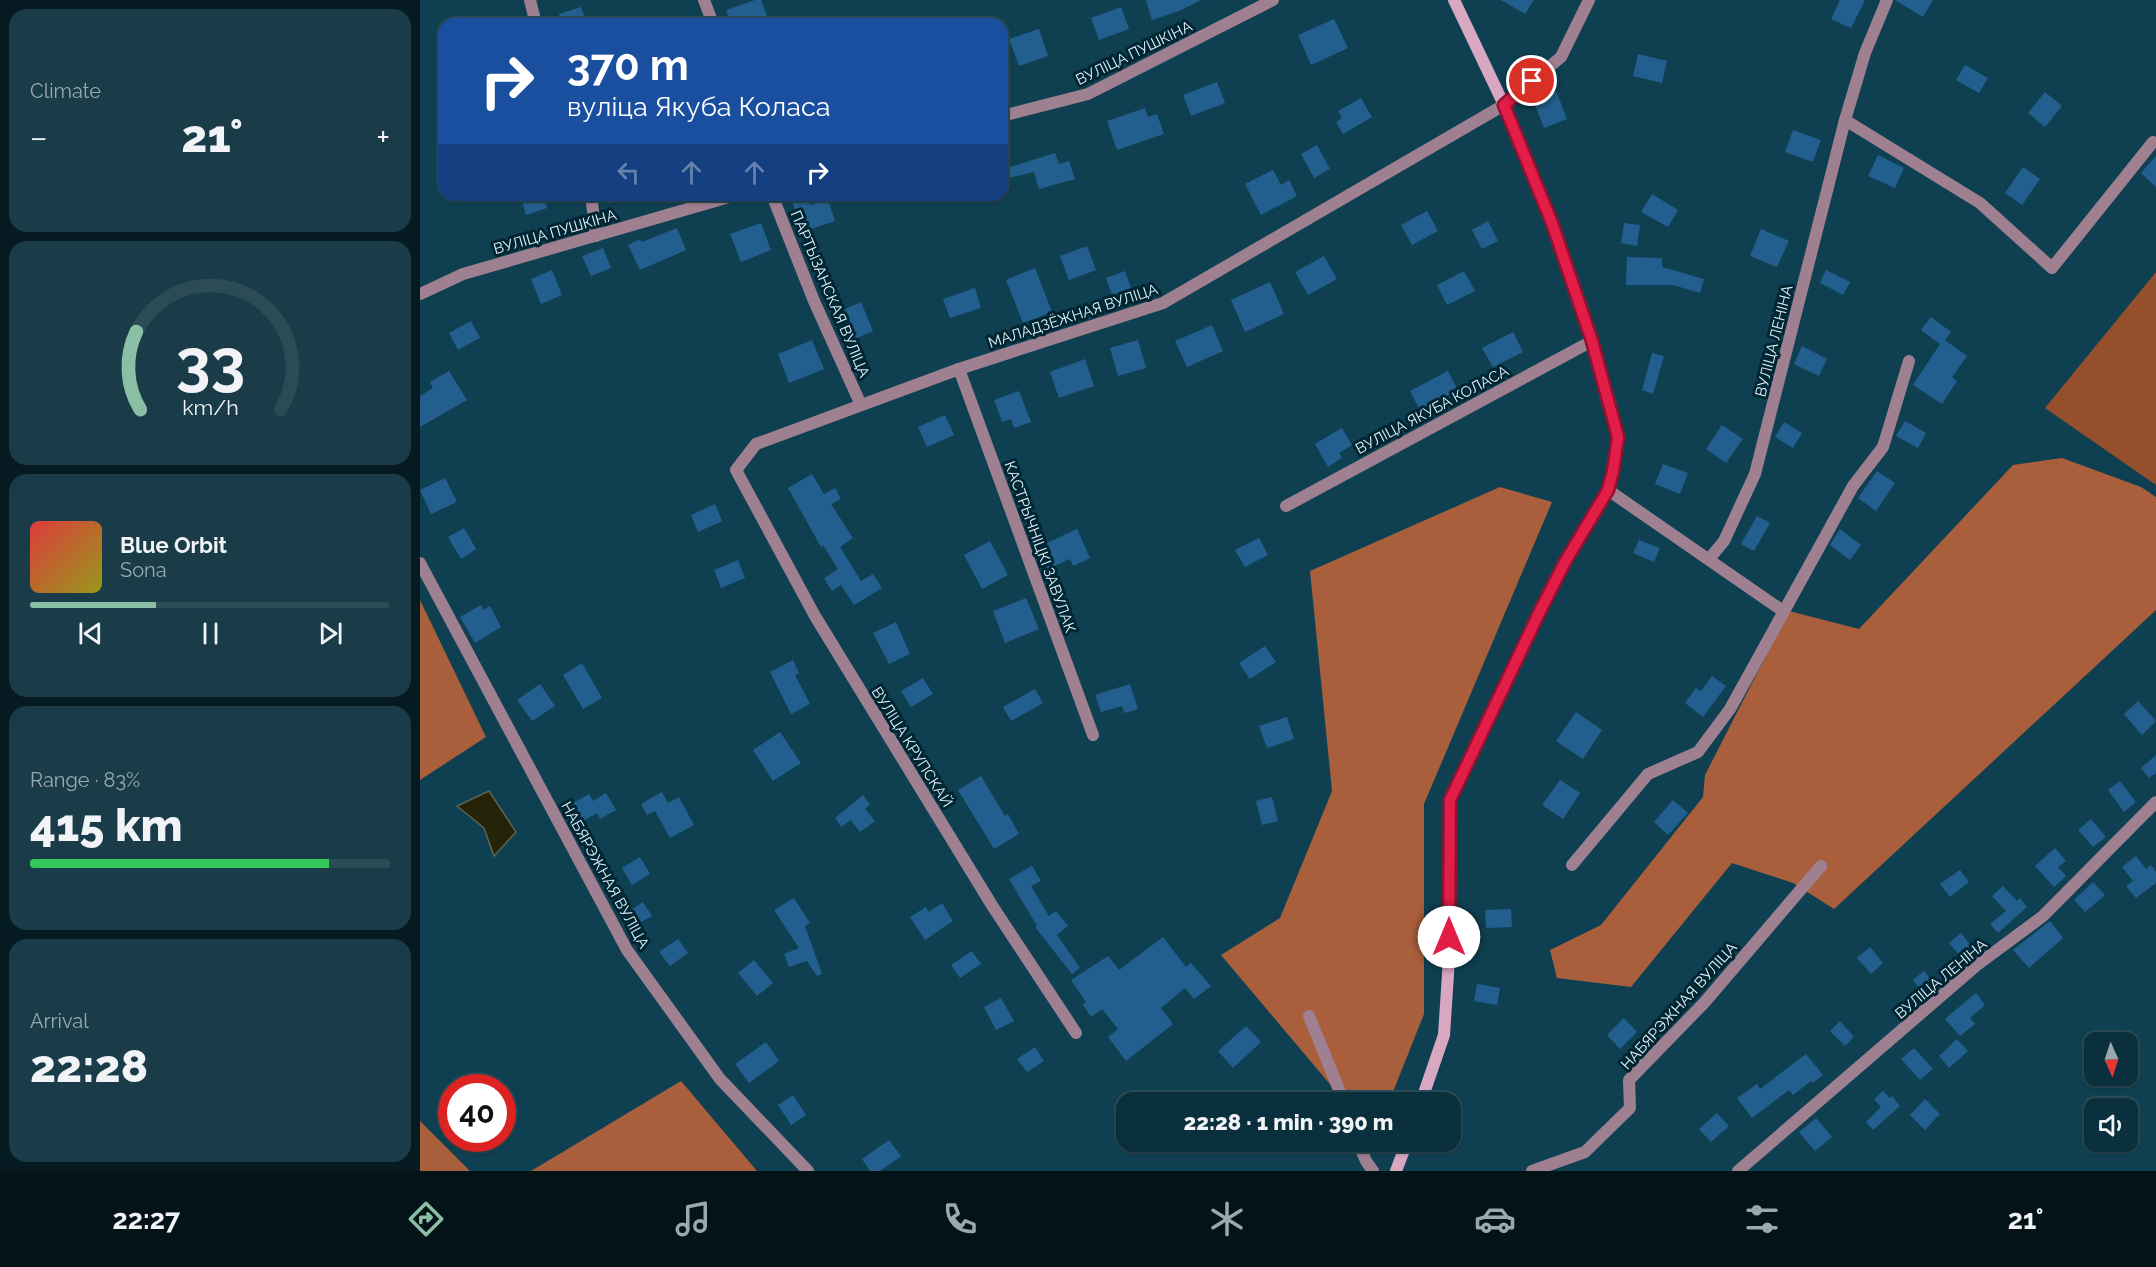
<!DOCTYPE html>
<html lang="en">
<head>
<meta charset="utf-8">
<style>
  body { margin:0; font-family:Raleway,sans-serif; background:#193c48; color:#f1f3f6; height:100vh; display:flex; flex-direction:column; font-size:22px; white-space:nowrap }
  * { box-sizing:border-box; margin:0 }
  p { font-size:20px; color:#9aa9b0 }
  .icon { flex:none; width:33px; height:33px; fill:none; stroke:currentColor; stroke-width:2; stroke-linecap:round; stroke-linejoin:round }
  .map { position:relative; flex:1; overflow:hidden }
  .side { display:flex; flex-direction:column; gap:9px; padding:9px; background:#061a22; width:420px }
  .side>* { flex:none }
  .guide { position:absolute; left:18px; top:18px; width:570px; height:183px; border-radius:18px; box-shadow:0 2px 4px #0004,0 0 0 2px #2b4b57; background:#1a4fa0; color:#fff; overflow:hidden }
  .needle { width:39px; rotate:177deg }
  .tools { position:absolute; left:1664px; top:1032px; display:grid; gap:12px }
  .tools a { display:grid; place-items:center; width:54px; height:54px; border-radius:12px; background:#0b303d; box-shadow:0 2px 4px #0004,0 0 0 2px #2b4b57; font-size:30px }
  .speed { position:absolute; left:18px; top:1074px; display:flex; gap:12px; font-size:30px; font-weight:700; text-align:center }
  .speed>* { display:grid; place-content:center; width:78px; height:78px; border-radius:50%; background:#0b303d; box-shadow:0 2px 4px #0004,0 0 0 2px #2b4b57; line-height:1 }
  .speed .limit { border:9px solid #d22; background:#fff; color:#111 }
  .pin { position:absolute; display:grid; place-items:center; width:51px; height:51px; color:#fff; margin:-26px; border:3px solid #fff; border-radius:50%; box-shadow:0 2px 6px #0007 }
  .me { position:absolute; width:66px; margin:-33px; rotate:0deg; stroke-linejoin:round; filter:drop-shadow(0 0 4px #0008) }
  .turn { display:flex; align-items:center; gap:21px; height:126px; padding:0 30px; font-size:27px }
  .turn .icon { width:78px; height:78px; stroke-width:2.5 }
  .turn b { display:block; font-size:42px; line-height:51px }
  .lanes { display:flex; align-items:center; height:57px; padding:0 30px; background:#0003; justify-content:center; gap:30px; direction:ltr }
  .lanes .off { opacity:.35 }
  .big { font-size:45px; font-weight:800; line-height:1.1 }
  .side .widget { flex:1; display:flex; flex-direction:column; justify-content:center; gap:9px; min-width:0; padding:0 21px; border-radius:18px; background:#193c48 }
  .side .dial { align-items:center; gap:0 }
  .dial svg { height:156px; overflow:visible; fill:none; stroke:#2b4b57; stroke-width:7; stroke-linecap:round; text-anchor:middle }
  .dial text { fill:#f1f3f6; stroke:none }
  .song { display:flex; align-items:center; gap:18px }
  .cover { width:72px; height:72px; border-radius:9px; background:linear-gradient(135deg,hsl(0 70% 55%),hsl(60 70% 35%)) }
  .played { height:6px; border-radius:3px; background:linear-gradient(90deg,#8abfa5 35%,#2b4b57 35%) }
  .keys { display:flex; justify-content:space-around; direction:ltr }
  .heat { display:flex; justify-content:space-between; align-items:center; font-size:33px; direction:ltr }
  .charge { height:9px; border-radius:4px; background:linear-gradient(90deg,#34c759 83%,#2b4b57 0) }
  .trip { position:absolute; left:696px; top:1092px; width:345px; height:60px; border-radius:18px; background:#0b303d; box-shadow:0 2px 4px #0004,0 0 0 2px #2b4b57; font-weight:800; line-height:60px; text-align:center }
  .tab-bar { display:flex; height:96px; justify-content:space-around; align-items:center; background:#041318; color:#9aa9b0 }
  .tab-bar .icon { width:42px; height:42px }
  .tab-bar .on { color:#8abfa5 }
  .tab-bar b { font-size:27px; color:#f1f3f6 }
  main { display:flex; flex:1; min-height:0 }
  .map>svg:first-child { display:block }
</style>
</head>
<body>
<main>
<section class="side">
<div class="widget"><p>Climate</p>
<div class="heat"><a>−</a><b class="big">21°</b><a>+</a></div>
</div>
<div class="widget dial"><svg viewBox="0 0 100 80">
<path d="M14 69A42 42 0 1 1 86 69"/>
<path d="M14 69A42 42 0 0 1 12 29" stroke="#8abfa5"/>
<text x="50" y="56" font-size="32" font-weight="700">33</text>
<text x="50" y="72" font-size="11">km/h</text>
</svg></div>
<div class="widget">
<div class="song"><i class="cover"></i><div><b>Blue Orbit</b><p>Sona</p></div></div>
<div class="played"></div>
<div class="keys"><svg class="icon" aria-label="previous" viewBox="0 0 24 24"><path d="M18 5L8 12l10 7zM5 5v14"/></svg><svg class="icon" aria-label="pause" viewBox="0 0 24 24"><path d="M8 5v14M16 5v14"/></svg><svg class="icon" aria-label="next" viewBox="0 0 24 24"><path d="M6 5l10 7-10 7zM19 5v14"/></svg></div>
</div>
<div class="widget"><p>Range · 83%</p><b class="big">415 km</b><div class="charge"></div></div>
<div class="widget"><p>Arrival</p><b class="big">22:28</b></div>
</section>
<div class="map">
<svg width="1736" height="1171" viewBox="0 0 1736 1171">
  <rect width="100%" height="100%" fill="#0f4051"/>
  <!-- green -->
  <polygon fill="#954f2d" points="1736,272 1736,485 1625,408"/>
  <!-- forest -->
  <g fill="#a95f3b">
    <polygon points="1642,458 1721,487 1736,497 1736,610 1414,909 1373,883 1312,863 1211,987 1137,978 1130,950 1181,925 1283,797 1285,775 1369,611 1439,629 1593,465"/>
    <polygon points="1080,487 1132,502 1004,804 1004,1014 969,1102 925,1102 801,955 860,918 912,791 890,571"/>
    <polygon points="0,600 66,737 0,780"/>
    <polygon points="261,1081 337,1171 111,1171"/>
    <polygon points="0,1121 50,1171 0,1171"/>
  </g>
  <!-- water -->
  <polygon fill="#252408" stroke="#5e6251" stroke-width="1.5" points="69,791 96,832 74,856 64,828 37,806"/>
  <!-- building -->
  <g fill="#235f8e">
    <polygon points="335,0 341,0 350,24 311,24 306,10"/>
    <polygon points="726,0 781,0 759,11 732,20"/>
    <polygon points="1081,0 1114,0 1105,14"/>
    <polygon points="1420,0 1445,0 1431,28 1411,19"/>
    <polygon points="1475,0 1513,0 1503,17"/>
    <polygon points="161,7 167,24 142,24 139,14"/>
    <polygon points="701,7 709,29 679,40 671,18"/>
    <polygon points="914,19 928,48 891,65 878,35"/>
    <polygon points="619,29 628,56 599,66 589,39"/>
    <polygon points="1218,54 1247,61 1242,83 1213,76"/>
    <polygon points="1545,65 1568,78 1559,93 1536,80"/>
    <polygon points="797,82 805,103 771,116 763,95"/>
    <polygon points="1136,91 1147,119 1124,128 1113,100"/>
    <polygon points="1625,92 1642,106 1625,127 1608,113"/>
    <polygon points="941,98 952,117 923,134 916,122 922,118 918,111"/>
    <polygon points="725,108 728,117 737,114 744,134 697,150 687,121"/>
    <polygon points="1373,130 1401,140 1393,162 1365,152"/>
    <polygon points="897,145 910,169 894,178 881,154"/>
    <polygon points="635,153 639,164 649,161 655,179 619,189 614,172 589,178 587,168"/>
    <polygon points="1458,155 1484,168 1475,188 1448,176"/>
    <polygon points="1736,156 1736,187 1721,173"/>
    <polygon points="1603,167 1620,179 1602,205 1585,193"/>
    <polygon points="853,170 861,185 869,180 877,196 841,215 825,184"/>
    <polygon points="1232,194 1258,210 1248,227 1221,212"/>
    <polygon points="100,195 123,195 127,208 106,215"/>
    <polygon points="370,195 387,195 390,205 408,200 415,221 382,232"/>
    <polygon points="1007,211 1018,231 992,245 981,225"/>
    <polygon points="1068,221 1078,241 1062,249 1052,230"/>
    <polygon points="341,223 351,250 321,262 310,234"/>
    <polygon points="1204,223 1220,225 1217,246 1201,243"/>
    <polygon points="257,228 266,250 220,270 208,245 220,239 222,242"/>
    <polygon points="1341,229 1369,241 1357,267 1330,256"/>
    <polygon points="667,246 676,270 649,280 640,256"/>
    <polygon points="183,248 191,268 171,276 162,256"/>
    <polygon points="904,256 917,279 888,295 875,272"/>
    <polygon points="1207,257 1242,258 1242,267 1284,279 1280,293 1253,285 1206,285"/>
    <polygon points="615,268 632,312 603,323 586,280"/>
    <polygon points="132,270 142,295 121,304 111,279"/>
    <polygon points="1406,270 1430,282 1423,295 1400,283"/>
    <polygon points="705,271 711,288 692,295 686,278"/>
    <polygon points="1044,271 1055,291 1027,305 1017,285"/>
    <polygon points="850,282 864,314 825,332 811,300"/>
    <polygon points="555,288 561,308 530,318 523,299"/>
    <polygon points="441,302 453,331 430,341 424,329 432,326 425,309"/>
    <polygon points="1511,317 1531,332 1525,340 1547,356 1532,377 1537,381 1522,404 1493,385 1520,344 1501,330"/>
    <polygon points="51,321 60,338 38,350 29,333"/>
    <polygon points="792,325 803,351 767,367 755,341"/>
    <polygon points="1093,332 1103,352 1073,367 1062,348"/>
    <polygon points="392,340 404,369 369,383 358,354"/>
    <polygon points="718,340 726,368 698,376 690,348"/>
    <polygon points="1382,346 1407,359 1399,376 1374,364"/>
    <polygon points="1232,353 1244,356 1233,394 1222,390"/>
    <polygon points="665,359 674,386 639,398 630,372"/>
    <polygon points="29,371 47,400 0,427 0,396 13,388 10,382"/>
    <polygon points="1028,371 1038,390 1017,401 1020,407 1003,416 990,391"/>
    <polygon points="599,391 611,422 594,428 591,419 582,422 574,400"/>
    <polygon points="525,415 534,435 507,447 498,427"/>
    <polygon points="1485,421 1506,433 1498,448 1476,436"/>
    <polygon points="1364,422 1382,433 1373,448 1355,437"/>
    <polygon points="1302,425 1323,439 1306,463 1286,449"/>
    <polygon points="922,428 932,445 919,453 922,458 908,467 895,444"/>
    <polygon points="1243,464 1268,473 1260,494 1235,484"/>
    <polygon points="1457,471 1475,483 1456,511 1438,498"/>
    <polygon points="392,474 404,494 415,488 421,499 411,504 433,538 420,547 441,581 453,574 462,588 434,605 421,585 412,591 404,578 418,569 403,545 401,547 368,488"/>
    <polygon points="25,478 37,502 11,514 0,490"/>
    <polygon points="295,504 302,521 278,532 271,515"/>
    <polygon points="1337,516 1350,523 1334,551 1321,544"/>
    <polygon points="44,528 56,549 41,559 28,537"/>
    <polygon points="657,529 670,558 653,566 650,559 628,569 618,547"/>
    <polygon points="1420,529 1441,545 1430,560 1410,545"/>
    <polygon points="839,538 848,555 825,567 815,550"/>
    <polygon points="1219,540 1240,548 1234,562 1213,553"/>
    <polygon points="570,541 588,575 562,589 544,555"/>
    <polygon points="318,560 325,578 301,588 294,570"/>
    <polygon points="606,598 619,629 585,643 573,611"/>
    <polygon points="61,605 63,610 70,606 81,627 55,643 40,617"/>
    <polygon points="476,622 490,654 469,664 453,633"/>
    <polygon points="845,646 856,662 830,679 819,663"/>
    <polygon points="373,660 379,673 375,675 390,704 371,714 350,672"/>
    <polygon points="162,663 182,698 163,709 143,675"/>
    <polygon points="1292,676 1306,686 1283,717 1265,703 1276,688 1281,691"/>
    <polygon points="503,678 513,694 491,707 481,691"/>
    <polygon points="120,684 135,706 112,721 97,700"/>
    <polygon points="710,684 718,709 704,713 702,706 681,712 675,695"/>
    <polygon points="615,689 623,703 591,721 583,707"/>
    <polygon points="1718,701 1736,721 1722,735 1704,714"/>
    <polygon points="1156,712 1182,730 1163,759 1136,741"/>
    <polygon points="867,717 874,739 847,748 839,726"/>
    <polygon points="360,732 381,763 353,781 333,750"/>
    <polygon points="1736,755 1736,773 1729,778 1721,768"/>
    <polygon points="561,776 585,816 588,814 599,834 574,849 538,790"/>
    <polygon points="1140,780 1160,793 1143,819 1122,805"/>
    <polygon points="1700,781 1716,802 1704,812 1688,790"/>
    <polygon points="242,792 248,803 259,797 274,825 250,838 235,811 227,815 221,804"/>
    <polygon points="186,793 196,810 180,819 177,813 158,824 148,806 169,794 173,801"/>
    <polygon points="443,795 450,805 445,809 455,821 440,832 431,820 421,827 415,818"/>
    <polygon points="852,797 858,821 842,825 836,801"/>
    <polygon points="1253,800 1268,813 1248,835 1234,822"/>
    <polygon points="1671,819 1686,837 1673,847 1658,830"/>
    <polygon points="1635,848 1646,861 1638,867 1646,876 1634,887 1615,866"/>
    <polygon points="1716,856 1726,869 1731,865 1736,872 1736,883 1716,898 1706,886 1713,881 1702,867"/>
    <polygon points="220,857 230,874 212,885 202,868"/>
    <polygon points="612,866 621,881 611,886 629,916 636,911 648,926 637,935 660,968 652,974 615,927 617,926 589,879"/>
    <polygon points="1540,870 1549,882 1530,897 1520,884"/>
    <polygon points="1673,882 1685,895 1665,912 1654,900"/>
    <polygon points="1583,886 1597,901 1600,898 1607,907 1578,933 1570,924 1586,911 1572,896"/>
    <polygon points="374,898 390,923 385,926 402,974 397,976 387,961 369,967 364,954 379,948 354,910"/>
    <polygon points="223,902 232,916 214,926 206,913"/>
    <polygon points="522,903 533,921 505,940 490,917 506,907 509,912"/>
    <polygon points="1091,909 1092,927 1066,928 1065,910"/>
    <polygon points="1630,921 1643,938 1609,968 1593,950"/>
    <polygon points="1541,933 1554,950 1543,959 1529,943"/>
    <polygon points="743,937 766,967 771,963 791,986 774,999 765,988 741,1008 753,1024 706,1061 688,1037 698,1029 682,1009 671,1017 663,1005 666,1002 651,980 688,956 699,970"/>
    <polygon points="258,939 268,953 250,966 239,952"/>
    <polygon points="1450,947 1463,963 1451,974 1437,958"/>
    <polygon points="552,951 561,964 540,978 531,965"/>
    <polygon points="334,960 353,983 337,996 318,973"/>
    <polygon points="1504,971 1515,986 1504,995 1493,980"/>
    <polygon points="1057,984 1080,988 1077,1005 1054,1001"/>
    <polygon points="1556,993 1565,1005 1550,1018 1555,1024 1540,1036 1525,1019"/>
    <polygon points="581,998 594,1021 576,1030 564,1007"/>
    <polygon points="1204,1018 1217,1032 1200,1049 1187,1035"/>
    <polygon points="1420,1021 1434,1037 1425,1046 1410,1031"/>
    <polygon points="826,1026 841,1042 813,1068 798,1051"/>
    <polygon points="1537,1039 1548,1051 1529,1068 1519,1056"/>
    <polygon points="346,1042 359,1061 329,1083 315,1064"/>
    <polygon points="615,1047 624,1061 607,1072 597,1059"/>
    <polygon points="1494,1048 1513,1069 1500,1080 1481,1059"/>
    <polygon points="1386,1054 1403,1075 1393,1083 1391,1081 1373,1095 1369,1090 1332,1118 1317,1098 1337,1084 1340,1089"/>
    <polygon points="1463,1091 1470,1098 1472,1096 1480,1106 1453,1130 1446,1122 1461,1107 1454,1099"/>
    <polygon points="373,1095 386,1115 371,1125 358,1105"/>
    <polygon points="1505,1099 1520,1114 1505,1130 1490,1115"/>
    <polygon points="1297,1113 1309,1126 1291,1142 1279,1129"/>
    <polygon points="1396,1118 1412,1137 1395,1151 1379,1132"/>
    <polygon points="469,1140 481,1156 460,1171 450,1171 442,1159"/>
  </g>
  <g fill="none" stroke-linecap="round" stroke-linejoin="round">
    <!-- street -->
    <g stroke="#9f8090" stroke-width="12">
      <polyline points="110,0 116,24"/>
      <polyline points="284,0 293,24"/>
      <polyline points="582,116 668,94 853,0"/>
      <polyline points="1425,120 1560,203 1632,268 1733,142"/>
      <polyline points="171,195 176,236"/>
      <polyline points="352,195 394,301 441,405"/>
      <polyline points="0,294 43,274 316,195"/>
      <polyline points="539,369 673,735"/>
      <polyline points="1188,490 1363,611"/>
      <polyline points="866,506 1172,341"/>
      <polyline points="1289,559 1304,541 1335,474 1425,120 1445,53 1467,0"/>
      <polyline points="0,563 207,950 300,1079 388,1171"/>
      <polyline points="1152,865 1228,774 1278,752 1310,709 1433,486 1463,447 1489,361"/>
      <polyline points="889,1016 924,1102"/>
      <polyline points="656,1033 573,907 395,616 316,470 336,444 539,369 743,303 1084,105 1141,57 1169,0"/>
      <polyline points="938,1142 946,1161 953,1171"/>
      <polyline points="1112,1171 1165,1152 1210,1108 1209,1080 1284,1003 1401,866"/>
      <polyline points="1318,1171 1557,965 1623,916 1736,802"/>
    </g>
    <!-- secondary -->
    <g stroke="#d8a7c1" stroke-width="12">
      <polyline points="1001,1102 1024,1035 1029,959 1030,800 1120,611 1145,562 1188,490 1193,470 1198,437 1172,341 1132,223 1084,105 1034,0"/>
      <polyline points="976,1171 987,1142"/>
    </g>
  </g>
  <g fill="none" stroke-linecap="round" stroke-linejoin="round">
    <!-- route casing -->
    <g stroke="#92132f" stroke-width="15">
      <polyline id="route" points="1029,937 1030,800 1120,611 1145,562 1188,490 1193,471 1198,437 1172,341 1132,223 1084,105 1112,81"/>
    </g>
    <!-- route -->
    <use href="#route" stroke="#e11d48" stroke-width="10"/>
  </g>
  <g text-anchor="middle" stroke-width="6" stroke-linejoin="round" paint-order="stroke">
    <!-- street labels -->
    <g font-size="15" fill="#e3f3fa" stroke="#002633">
      <text transform="translate(714 53) rotate(-26)" y="5">ВУЛІЦА ПУШКІНА</text>
      <text transform="translate(135 232) rotate(-16)" y="5">ВУЛІЦА ПУШКІНА</text>
      <text transform="translate(410 294) rotate(67)" y="5">ПАРТЫЗАНСКАЯ ВУЛІЦА</text>
      <text transform="translate(653 316) rotate(-18)" y="5">МАЛАДЗЁЖНАЯ ВУЛІЦА</text>
      <text transform="translate(1354 341) rotate(-76)" y="5">ВУЛІЦА ЛЕНІНА</text>
      <text transform="translate(1012 410) rotate(-28)" y="5">ВУЛІЦА ЯКУБА КОЛАСА</text>
      <text transform="translate(620 547) rotate(70)" y="5">КАСТРЫЧНІЦКІ ЗАВУЛАК</text>
      <text transform="translate(492 747) rotate(58)" y="5">ВУЛІЦА КРУПСКАЙ</text>
      <text transform="translate(185 875) rotate(61)" y="5">НАБЯРЭЖНАЯ ВУЛІЦА</text>
      <text transform="translate(1521 979) rotate(-40)" y="5">ВУЛІЦА ЛЕНІНА</text>
      <text transform="translate(1259 1006) rotate(-48)" y="5">НАБЯРЭЖНАЯ ВУЛІЦА</text>
    </g>
  </g>
</svg>
<div class="tools">
<a><svg class="needle" viewBox="-14 -14 28 28"><path d="M0-13l5 13h-10z" fill="#e53935"/><path d="M0 13l5-13h-10z" fill="#9aa9b0"/></svg></a>
<a><svg class="icon" aria-label="sound" viewBox="0 0 24 24"><path d="M4 9h4l5-4v14l-5-4H4zM17 9q2 3 0 6"/></svg></a>
</div>
<div class="speed"><div class="limit">40</div></div>
<div class="pin" style="left:1112px;top:81px;background:#d93025"><svg class="icon" aria-label="arrive" viewBox="0 0 24 24"><path d="M6 21V4h12l-3 4 3 4H6"/></svg></div>
<svg class="me" style="left:1029px;top:937px" viewBox="-20 -20 40 40"><circle r="19" fill="#fff"/><path d="M0-13L10 11 0 6-10 11z" fill="#e11d48"/></svg>
<div class="trip">22:28 · 1 min · 390 m</div>
<div class="guide">
<div class="turn"><svg class="icon" aria-label="right" viewBox="0 0 24 24"><path d="M7 20v-9h11M14 6l5 5-5 5"/></svg><div><b>370 m</b>вуліца Якуба Коласа</div></div>
<div class="lanes"><svg class="icon off" aria-label="left" viewBox="0 0 24 24"><path d="M17 20v-9H6M10 6l-5 5 5 5"/></svg><svg class="icon off" aria-label="ahead" viewBox="0 0 24 24"><path d="M12 20V5M6 11l6-6 6 6"/></svg><svg class="icon off" aria-label="ahead" viewBox="0 0 24 24"><path d="M12 20V5M6 11l6-6 6 6"/></svg><svg class="icon" aria-label="right" viewBox="0 0 24 24"><path d="M7 20v-9h11M14 6l5 5-5 5"/></svg></div>
</div>
</div>
</main>
<nav class="tab-bar">
<b>22:27</b>
<svg class="icon on" aria-label="directions" viewBox="0 0 24 24"><path d="M12 3l9 9-9 9-9-9zM9 14v-3h6M13 9l2 2-2 2"/></svg>
<svg class="icon" aria-label="music" viewBox="0 0 24 24"><path d="M9 18V5l10-2v13"/><circle cx="6" cy="18" r="3"/><circle cx="16" cy="16" r="3"/></svg>
<svg class="icon" aria-label="phone" viewBox="0 0 24 24"><path d="M5 4h4l2 5-3 2q2 4 5 5l2-3 5 2v4C11 20 4 13 5 4z"/></svg>
<svg class="icon" aria-label="climate" viewBox="0 0 24 24"><path d="M12 3v18M4 7l16 10M4 17L20 7"/></svg>
<svg class="icon" aria-label="car" viewBox="0 0 24 24"><path d="M5 17H2v-5l4-1 3-4h7l3 4 3 1v5h-3M9 17h6M6 11h13"/><circle cx="7" cy="17" r="2"/><circle cx="17" cy="17" r="2"/></svg>
<svg class="icon" aria-label="filters" viewBox="0 0 24 24"><path d="M4 7h16M4 17h16"/><circle cx="9" cy="7" r="2"/><circle cx="15" cy="17" r="2"/></svg>
<b>21°</b>
</nav>
</body>
</html>
